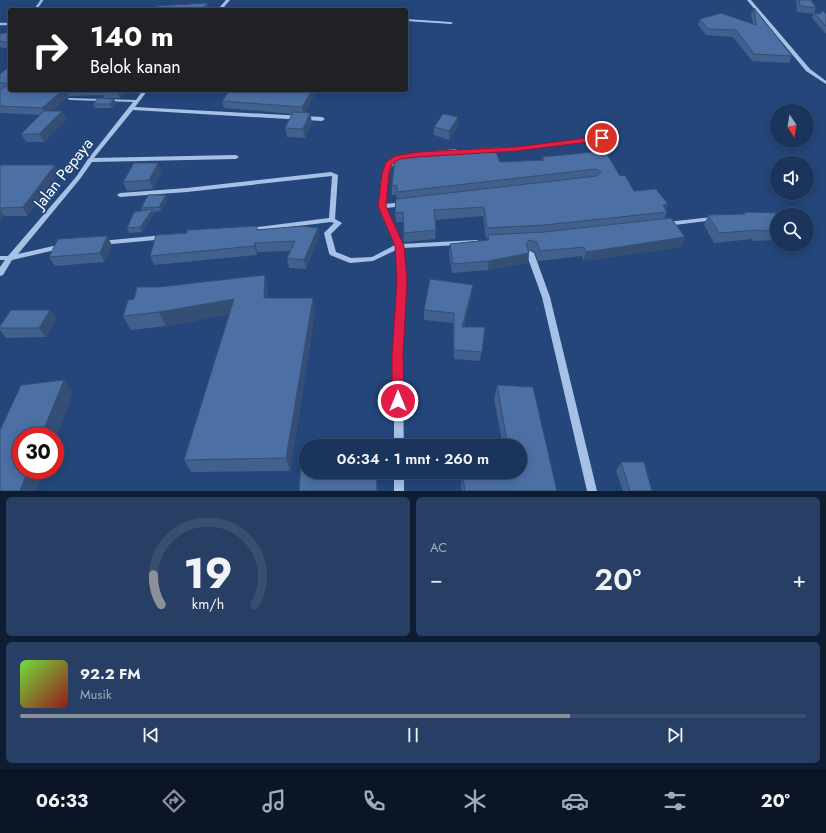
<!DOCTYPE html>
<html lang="id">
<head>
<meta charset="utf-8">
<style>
  body { margin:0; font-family:Jost,sans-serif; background:#283f65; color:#f1f3f6; height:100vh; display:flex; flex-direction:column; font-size:15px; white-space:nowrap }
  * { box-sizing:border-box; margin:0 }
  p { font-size:13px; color:#a0aabb }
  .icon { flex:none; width:22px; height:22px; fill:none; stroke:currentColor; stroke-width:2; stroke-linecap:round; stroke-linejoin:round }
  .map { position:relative; height:491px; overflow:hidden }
  .drawer { display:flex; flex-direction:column; gap:6px; padding:6px; background:#0f1d33; flex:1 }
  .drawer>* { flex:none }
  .banner { position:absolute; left:8px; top:8px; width:400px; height:84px; border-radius:4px; box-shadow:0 2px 10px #0003,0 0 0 1px #394f72; background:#202124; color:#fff; overflow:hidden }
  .needle { width:26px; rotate:168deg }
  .tools { position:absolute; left:770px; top:104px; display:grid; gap:8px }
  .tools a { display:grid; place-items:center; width:44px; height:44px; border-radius:50%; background:#1b345c; box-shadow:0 2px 10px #0003,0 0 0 1px #394f72; font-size:20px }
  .speed { position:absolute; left:12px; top:427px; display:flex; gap:8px; font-size:20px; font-weight:700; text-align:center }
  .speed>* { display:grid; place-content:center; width:52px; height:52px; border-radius:50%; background:#1b345c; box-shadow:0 2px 10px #0003,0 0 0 1px #394f72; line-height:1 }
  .speed .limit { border:6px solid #d22; background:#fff; color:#111 }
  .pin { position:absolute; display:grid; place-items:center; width:34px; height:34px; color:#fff; margin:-17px; border:2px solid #fff; border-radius:50%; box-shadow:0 1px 4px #0007 }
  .me { position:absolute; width:44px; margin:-22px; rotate:0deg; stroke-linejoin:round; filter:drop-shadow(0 0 3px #0008) }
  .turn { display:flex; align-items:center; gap:14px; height:84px; padding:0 16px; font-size:18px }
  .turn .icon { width:52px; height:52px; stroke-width:2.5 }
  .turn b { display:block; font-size:28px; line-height:34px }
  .big { font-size:30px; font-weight:600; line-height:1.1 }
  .drawer .widget { flex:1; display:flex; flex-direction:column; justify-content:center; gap:6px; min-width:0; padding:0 14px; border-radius:6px; background:#283f65 }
  .drawer .dial { align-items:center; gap:0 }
  .dial svg { height:104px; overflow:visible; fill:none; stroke:#394f72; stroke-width:7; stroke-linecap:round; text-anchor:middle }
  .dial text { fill:#f1f3f6; stroke:none }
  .song { display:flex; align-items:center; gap:12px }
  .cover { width:48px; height:48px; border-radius:6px; background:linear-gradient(135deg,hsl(100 70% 55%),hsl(0 70% 35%)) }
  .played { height:4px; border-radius:2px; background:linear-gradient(90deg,#8c9099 70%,#394f72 70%) }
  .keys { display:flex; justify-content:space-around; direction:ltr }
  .heat { display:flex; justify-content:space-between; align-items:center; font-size:22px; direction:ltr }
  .drawer .tiles { flex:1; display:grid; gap:6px; grid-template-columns:1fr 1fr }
  .widget:last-child { grid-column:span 2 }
  .trip { position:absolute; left:299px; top:439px; width:228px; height:40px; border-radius:20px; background:#1b345c; box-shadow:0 2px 10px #0003,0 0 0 1px #394f72; font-weight:600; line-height:40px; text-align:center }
  .tabs { display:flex; height:64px; justify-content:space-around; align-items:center; background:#0b1525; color:#a0aabb }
  .tabs .icon { width:28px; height:28px }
  .tabs .active { color:#8c9099 }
  .tabs b { font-size:18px; color:#f1f3f6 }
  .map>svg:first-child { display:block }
</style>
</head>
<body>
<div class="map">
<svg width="826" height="491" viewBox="0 0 826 491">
  <rect width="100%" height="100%" fill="#24467b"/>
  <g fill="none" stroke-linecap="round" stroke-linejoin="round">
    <!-- stream -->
    <g stroke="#9bbae6" stroke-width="2.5">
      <polyline points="35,10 42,0"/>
      <polyline points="0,24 10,24"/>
    </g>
    <!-- minor -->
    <g fill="#a7c0e5" fill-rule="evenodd">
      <polygon points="226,0 230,0 224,7 261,9 263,10 222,9 217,10"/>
      <polygon points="747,0 751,0 810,69 826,81 826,84 806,71"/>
      <polygon points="406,19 451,22 453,23 451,24 406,21"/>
      <polygon points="143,90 148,90 135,107 322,117 325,119 322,121 133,110 94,158 236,155 239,157 236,159 92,162 80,179 18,254 62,244 64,244 66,246 64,248 12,260 3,275 0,276 0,267 5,260 0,260 0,256 8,256 76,177 88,159 133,102 70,100 68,99 68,98 136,100"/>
      <polygon points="616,135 619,137 618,138 516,151 487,152 484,150 487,148 516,147"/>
      <polygon points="456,149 459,151 458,152 425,156 422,154 425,152"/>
      <path d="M403 155 406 157C402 159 398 160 395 163 385 172 386 191 385 204L405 202 408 204 405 206 386 208 401 244 477 240 480 242 477 244 403 248 406 281 402 356 404 446H394V356L398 281 396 250 373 261 350 263 330 255 329 253 324 233 334 223 331 222 250 232 247 230 250 228 329 218 332 176 187 192 120 197 117 195 120 193 187 188 331 172 338 175 335 219 342 223 331 234 336 252 351 258 372 257 395 245C390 233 383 220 379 207 378 203 380 196 380 192 381 173 383 161 403 155Z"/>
      <polygon points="712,217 715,219 714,220 667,226 664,224 667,222"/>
      <polygon points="164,235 166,235 167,237 166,239 101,245 98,243 101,241"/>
      <polygon points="527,251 530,251 534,253 550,297 597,491 587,491 542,297 526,253"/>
      <rect x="394" y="472" width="10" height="19"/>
    </g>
  </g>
  <!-- wall -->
  <g fill="#41608d">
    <polygon points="796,0 811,0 816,8 814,14 797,12"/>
    <polygon points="754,8 792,56 789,63 752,61 733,37 706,35 698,25 700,19 753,24 751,14"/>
    <polygon points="814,13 826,14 826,34 812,18"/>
    <polygon points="10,32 10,49 0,47 0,34"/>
    <polygon points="10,66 10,90 126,90 120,98 104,98 103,95 69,96 51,111 62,111 66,120 44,142 26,142 21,134 40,115 0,113 0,74"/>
    <polygon points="316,92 304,113 312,122 305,138 287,137 285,128 293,114 224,108 222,101"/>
    <polygon points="116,103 112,108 95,108 93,104"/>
    <polygon points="458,117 458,126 449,140 434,135 434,127"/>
    <polygon points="605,151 620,176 634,191 668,204 666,210 667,212 664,219 685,237 681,247 583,261 582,256 538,261 535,252 528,250 529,253 528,263 488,270 452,273 449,254 450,244 487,240 488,238 486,238 483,216 435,220 436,230 435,239 404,242 403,222 396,222 395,213 397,195 392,195 392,186 500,162 542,160 542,157"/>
    <polygon points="158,163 161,172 153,189 127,191 123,182"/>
    <polygon points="0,165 55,165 59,173 27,216 4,216 0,222"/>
    <polygon points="168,199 161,211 154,212 154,214 142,232 129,233 127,228 142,211 141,208"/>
    <polygon points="744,212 777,215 777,240 753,241 752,239 714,243 704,225 708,215 743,214"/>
    <polygon points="318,228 319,237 306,269 289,268 287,258 291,251 257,252 257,255 154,265 150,256 187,233 258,229"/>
    <polygon points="112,245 104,262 55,266 49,257"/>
    <polygon points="268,289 268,298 313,298 315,312 290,471 191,472 184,460 230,314 166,326 131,330 123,316"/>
    <polygon points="472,294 464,327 485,327 480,361 454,359 453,323 424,320 424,310"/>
    <polygon points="50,310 56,319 46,337 6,338 0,330 0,326"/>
    <polygon points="497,385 557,491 462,491 461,485 462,472 520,472 520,446 503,446 494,399"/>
    <polygon points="621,462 652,491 623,491 616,471"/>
  </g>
  <!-- shaded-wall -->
  <g fill="#354e73">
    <polygon points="208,3 209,10 201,10"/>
    <polygon points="63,90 67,90 69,96 46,116 42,108"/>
    <polygon points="117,90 126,90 120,98"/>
    <polygon points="312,90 316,90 316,92 304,115 302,107"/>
    <polygon points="114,99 116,103 112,108 110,104"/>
    <polygon points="62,111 66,120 44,142 39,134"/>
    <polygon points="310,113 312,122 305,138 303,129"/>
    <polygon points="458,117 458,126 449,140 449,131"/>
    <polygon points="158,163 161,172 153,189 149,180"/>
    <polygon points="55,165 59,173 27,216 23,207"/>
    <polygon points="166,195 168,199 161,211 159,207"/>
    <polygon points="668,204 665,212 663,205"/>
    <polygon points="0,209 4,216 0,222"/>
    <polygon points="153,209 154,214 142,232 140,227"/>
    <polygon points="318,228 319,237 306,269 304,260"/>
    <polygon points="107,236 112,245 104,262 100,253"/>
    <polygon points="685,237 681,247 583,261 586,252"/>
    <polygon points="255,243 257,252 257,255 254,246"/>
    <polygon points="529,253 528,263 488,270 489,261"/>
    <polygon points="265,275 268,289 268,312 264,298"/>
    <polygon points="473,285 472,294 461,337 462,327"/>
    <polygon points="313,298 315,312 290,471 286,458"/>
    <polygon points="234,299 239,312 166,326 159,312"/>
    <polygon points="50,310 56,319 46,337 39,328"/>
    <polygon points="64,380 73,393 55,440 55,436 41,436"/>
    <polygon points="28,470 44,470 36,491 20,491"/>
    <polygon points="376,472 377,472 378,491 377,491"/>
  </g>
  <!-- building -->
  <g fill="#4c70a4" stroke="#354e73">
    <polygon points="799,0 811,0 816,8 800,6"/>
    <polygon points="208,3 201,10 155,10 157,6"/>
    <polygon points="754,8 792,56 754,54 736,30 708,29 700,19 721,13 756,25"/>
    <polygon points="823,11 826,14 826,26 814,13 820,14"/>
    <polygon points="10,32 10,43 0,41 0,34"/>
    <polygon points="10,66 10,90 63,90 42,108 0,106 0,90 10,83 0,83 0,74"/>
    <polygon points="230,90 312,90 302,107 222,101"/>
    <polygon points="98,98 114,99 110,104 93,104"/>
    <polygon points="44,111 62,111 39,134 21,134"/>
    <polygon points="293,112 310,113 303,129 285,128"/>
    <polygon points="443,114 458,117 449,131 434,127"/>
    <polygon points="494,147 500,162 544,160 542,157 605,151 620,176 625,175 634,191 656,189 668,204 663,205 667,212 544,225 487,228 484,207 434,210 436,230 404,233 403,212 395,213 396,199 597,176 601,172 596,169 397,192 397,185 392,186 395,156"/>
    <polygon points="134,163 158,163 149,180 123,182"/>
    <polygon points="0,165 55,165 23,207 0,208"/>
    <polygon points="148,195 166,195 159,207 141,208"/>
    <polygon points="153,209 140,227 127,228 134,212"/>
    <polygon points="744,212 780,213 781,215 777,215 777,230 759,231 757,230 719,233 708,215 745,214"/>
    <polygon points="671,218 685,237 586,252 584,247 540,251 537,242 529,240 526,244 529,253 489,261 453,264 450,244 489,240 488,235 544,232"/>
    <polygon points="257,226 257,230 302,226 318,228 304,260 287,258 295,241 255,243 254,246 150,256 156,235 187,233 187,230"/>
    <polygon points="107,236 100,253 49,257 58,239"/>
    <polygon points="265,275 264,298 313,298 286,458 184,460 234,299 159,312 123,316 128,300 134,299 137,287 159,287"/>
    <polygon points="430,279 473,285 462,327 485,327 482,352 454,350 454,313 424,310"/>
    <polygon points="11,310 50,310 39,328 0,328 0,326"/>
    <polygon points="64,380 41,436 21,436 21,470 28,470 20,491 0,491 0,430 21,385"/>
    <polygon points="497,385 533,387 557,491 465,491 462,472 520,472 520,446 508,446"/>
    <polygon points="621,462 644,462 652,491 630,491"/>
    <polygon points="306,463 306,472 376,472 377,491 299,491 301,464"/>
  </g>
  <!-- route -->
  <polygon fill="#e11d48" stroke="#92132f" points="602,136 605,138 604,140 516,151 417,157 400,159 392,164 389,173 386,206 404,246 407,281 403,356 404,401 402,405 398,406 394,405 392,401 392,356 397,281 395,246 378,206 382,173 386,162 395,156 417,152 516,147"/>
  <g text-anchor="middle" stroke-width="4" stroke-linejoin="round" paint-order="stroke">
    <!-- street labels -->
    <g font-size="16" fill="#fff" stroke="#24467b">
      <text transform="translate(63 173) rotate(-52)" y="6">Jalan Pepaya</text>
    </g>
  </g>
</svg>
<div class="tools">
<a><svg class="needle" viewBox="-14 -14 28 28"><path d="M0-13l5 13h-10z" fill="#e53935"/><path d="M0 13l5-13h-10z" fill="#a0aabb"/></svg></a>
<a><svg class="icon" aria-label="sound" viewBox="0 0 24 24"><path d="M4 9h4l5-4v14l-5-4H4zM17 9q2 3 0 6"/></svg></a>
<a><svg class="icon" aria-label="search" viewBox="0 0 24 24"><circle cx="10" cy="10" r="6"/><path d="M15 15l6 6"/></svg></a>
</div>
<div class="speed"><div class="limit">30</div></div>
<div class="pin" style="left:602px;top:138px;background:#d93025"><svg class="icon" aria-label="arrive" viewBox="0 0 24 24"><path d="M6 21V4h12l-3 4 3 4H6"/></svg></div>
<svg class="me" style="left:398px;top:401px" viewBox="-20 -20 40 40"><circle r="17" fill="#e11d48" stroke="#fff" stroke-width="3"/><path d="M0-11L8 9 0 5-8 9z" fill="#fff"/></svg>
<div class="trip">06:34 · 1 mnt · 260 m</div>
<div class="banner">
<div class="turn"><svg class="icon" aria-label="right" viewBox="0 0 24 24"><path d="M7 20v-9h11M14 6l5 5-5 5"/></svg><div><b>140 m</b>Belok kanan</div></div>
</div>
</div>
<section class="drawer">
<div class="tiles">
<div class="widget dial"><svg viewBox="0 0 100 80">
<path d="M14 69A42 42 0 1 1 86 69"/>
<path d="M14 69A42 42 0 0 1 8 46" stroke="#8c9099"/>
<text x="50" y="56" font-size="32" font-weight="700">19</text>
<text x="50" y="72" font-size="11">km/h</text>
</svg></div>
<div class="widget"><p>AC</p>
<div class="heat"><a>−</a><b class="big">20°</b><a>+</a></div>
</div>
<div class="widget">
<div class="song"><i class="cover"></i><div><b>92.2 FM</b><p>Musik</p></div></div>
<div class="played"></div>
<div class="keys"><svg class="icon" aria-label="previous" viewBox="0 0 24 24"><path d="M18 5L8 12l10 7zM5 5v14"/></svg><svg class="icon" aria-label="pause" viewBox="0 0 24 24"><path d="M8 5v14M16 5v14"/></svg><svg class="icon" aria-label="next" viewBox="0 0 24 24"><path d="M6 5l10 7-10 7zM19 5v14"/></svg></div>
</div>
</div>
</section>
<nav class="tabs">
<b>06:33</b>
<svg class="icon active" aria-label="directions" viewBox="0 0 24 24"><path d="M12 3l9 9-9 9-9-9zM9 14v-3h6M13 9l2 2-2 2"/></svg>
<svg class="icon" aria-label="music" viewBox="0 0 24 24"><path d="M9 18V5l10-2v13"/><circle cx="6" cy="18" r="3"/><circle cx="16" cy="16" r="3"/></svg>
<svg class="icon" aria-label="phone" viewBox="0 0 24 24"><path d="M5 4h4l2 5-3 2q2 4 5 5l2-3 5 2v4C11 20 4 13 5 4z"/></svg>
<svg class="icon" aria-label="climate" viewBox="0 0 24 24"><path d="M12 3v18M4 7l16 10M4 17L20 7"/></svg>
<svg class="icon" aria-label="car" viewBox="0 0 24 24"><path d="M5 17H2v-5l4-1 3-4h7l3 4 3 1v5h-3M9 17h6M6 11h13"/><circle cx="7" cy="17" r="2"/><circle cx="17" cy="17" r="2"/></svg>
<svg class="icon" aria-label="filters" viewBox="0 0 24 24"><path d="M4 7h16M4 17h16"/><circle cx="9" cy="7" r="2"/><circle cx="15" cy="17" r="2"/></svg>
<b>20°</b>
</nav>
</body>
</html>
